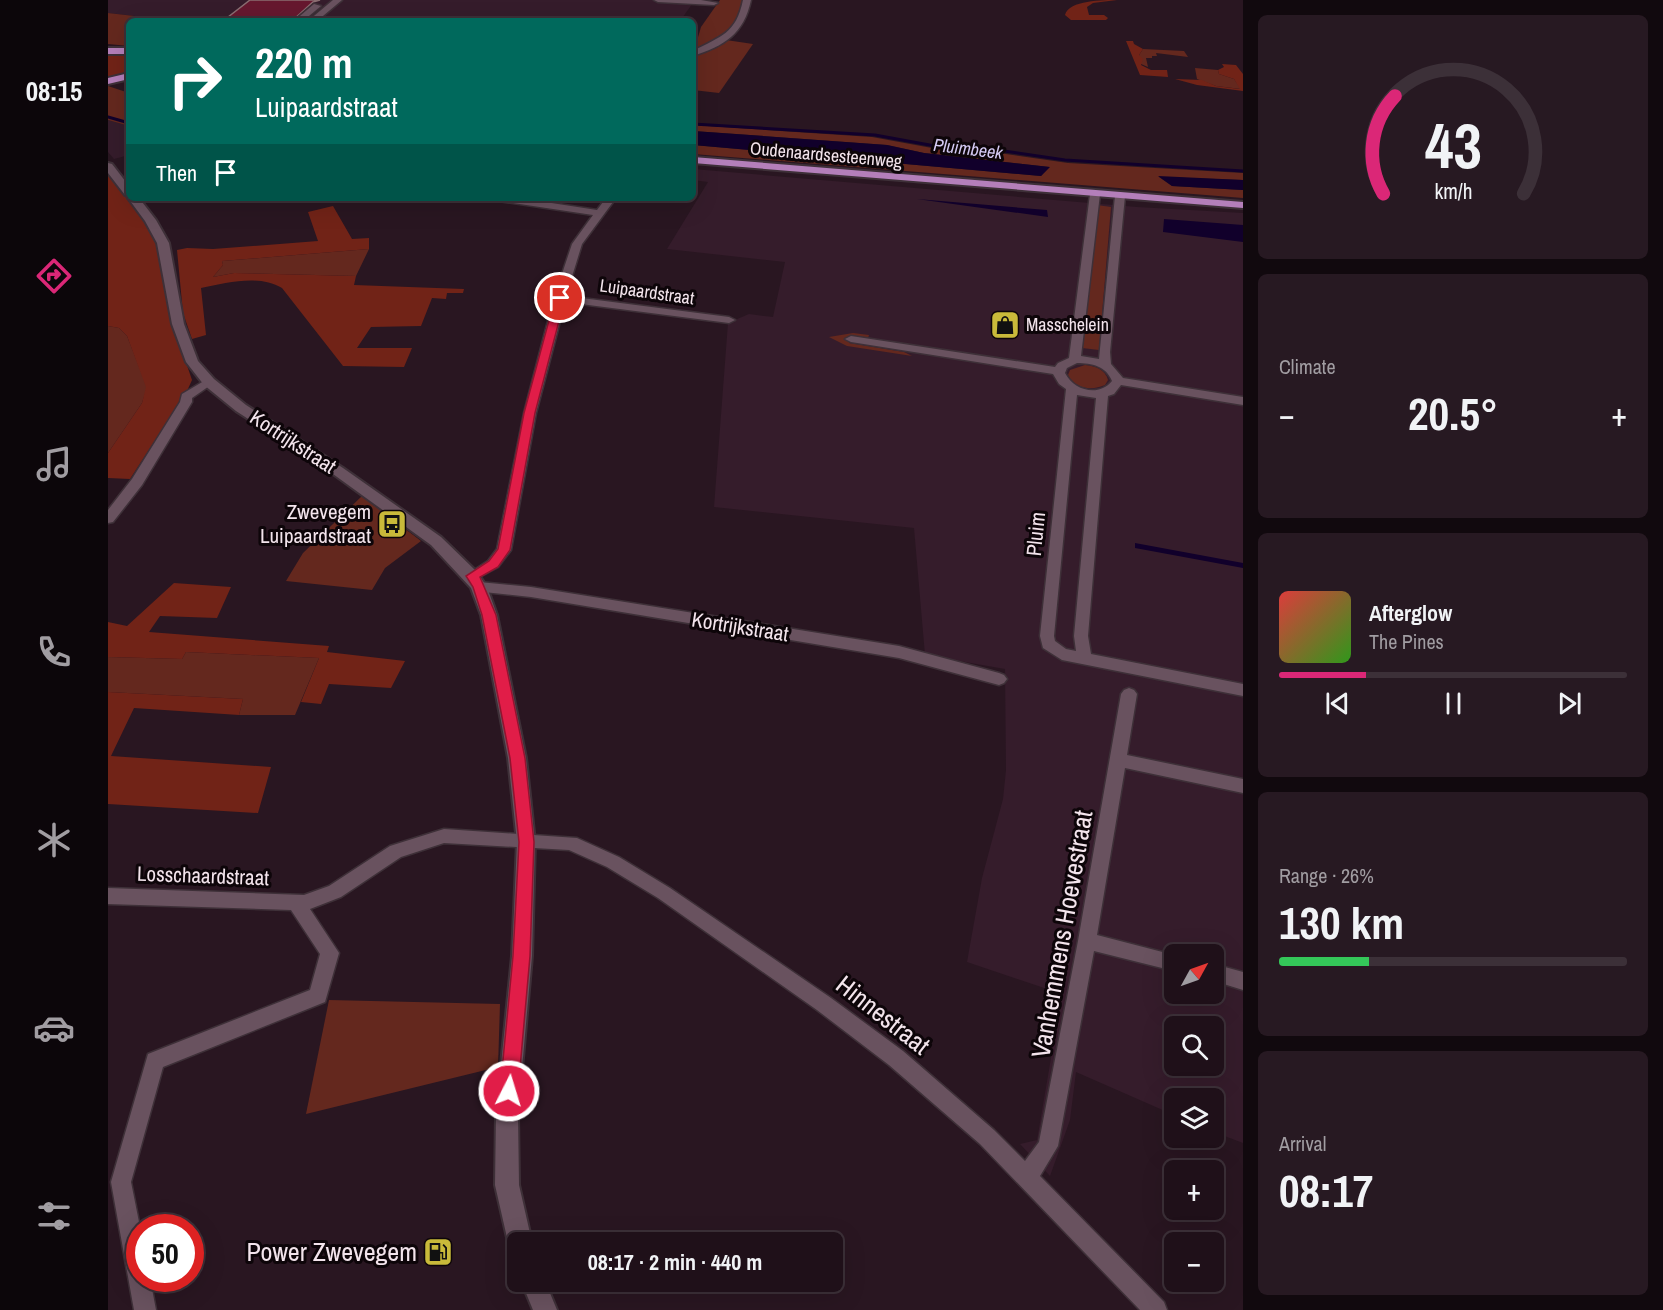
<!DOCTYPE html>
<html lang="en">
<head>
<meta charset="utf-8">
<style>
  body { margin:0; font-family:"Archivo Narrow",sans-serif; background:#271922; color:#f1f3f6; height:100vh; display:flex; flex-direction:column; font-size:22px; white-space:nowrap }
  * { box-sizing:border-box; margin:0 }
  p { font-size:20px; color:#a19da2 }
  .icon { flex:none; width:33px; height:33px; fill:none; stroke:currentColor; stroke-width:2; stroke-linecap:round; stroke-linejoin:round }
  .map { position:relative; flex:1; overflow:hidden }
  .drawer { display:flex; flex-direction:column; gap:15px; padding:15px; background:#11090e; width:420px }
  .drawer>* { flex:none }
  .hud { position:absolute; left:18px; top:18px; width:570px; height:183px; border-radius:9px; box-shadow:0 6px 24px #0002,0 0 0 2px #3c3038; background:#00695c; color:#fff; overflow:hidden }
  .needle { width:39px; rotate:50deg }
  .controls { position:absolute; left:1056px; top:944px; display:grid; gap:12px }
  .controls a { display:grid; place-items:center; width:60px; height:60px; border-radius:9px; background:#1f1019; box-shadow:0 6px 24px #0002,0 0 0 2px #3c3038; font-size:30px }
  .speed { position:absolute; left:18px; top:1214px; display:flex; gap:12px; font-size:30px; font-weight:700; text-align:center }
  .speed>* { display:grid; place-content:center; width:78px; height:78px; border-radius:50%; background:#1f1019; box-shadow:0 6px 24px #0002,0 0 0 2px #3c3038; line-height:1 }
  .speed .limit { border:9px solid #d22; background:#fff; color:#111 }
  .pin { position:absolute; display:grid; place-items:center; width:51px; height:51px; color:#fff; margin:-26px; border:3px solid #fff; border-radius:50%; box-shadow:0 2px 6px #0007 }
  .me { position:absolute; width:66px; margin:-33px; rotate:5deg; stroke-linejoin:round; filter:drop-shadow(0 0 4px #0008) }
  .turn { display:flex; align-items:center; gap:21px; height:126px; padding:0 30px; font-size:27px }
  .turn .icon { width:78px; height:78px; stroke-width:2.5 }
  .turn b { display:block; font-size:42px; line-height:51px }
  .then { display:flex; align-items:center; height:57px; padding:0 30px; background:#0003; gap:12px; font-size:22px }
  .big { font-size:45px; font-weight:700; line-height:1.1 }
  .drawer .card { flex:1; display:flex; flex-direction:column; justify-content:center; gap:9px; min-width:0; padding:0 21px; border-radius:9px; background:#271922 }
  .drawer .dial { align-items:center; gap:0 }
  .dial svg { height:156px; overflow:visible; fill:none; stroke:#3c3038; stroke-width:7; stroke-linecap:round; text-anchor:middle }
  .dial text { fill:#f1f3f6; stroke:none }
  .song { display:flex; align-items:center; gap:18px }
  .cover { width:72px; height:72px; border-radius:9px; background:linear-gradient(135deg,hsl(0 70% 55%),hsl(110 70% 35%)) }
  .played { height:6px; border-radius:3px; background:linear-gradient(90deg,#db2777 25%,#3c3038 25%) }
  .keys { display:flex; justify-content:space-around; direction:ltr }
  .heat { display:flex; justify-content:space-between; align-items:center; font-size:33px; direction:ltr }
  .charge { height:9px; border-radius:4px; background:linear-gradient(90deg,#34c759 26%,#3c3038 0) }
  .trip { position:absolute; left:399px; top:1232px; width:336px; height:60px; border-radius:9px; background:#1f1019; box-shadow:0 6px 24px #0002,0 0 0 2px #3c3038; font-weight:700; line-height:60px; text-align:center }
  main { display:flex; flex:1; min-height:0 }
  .dock { display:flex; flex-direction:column; width:108px; justify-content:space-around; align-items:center; background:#0c060a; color:#a19da2 }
  .dock .icon { width:42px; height:42px }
  .dock .selected { color:#db2777 }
  .dock b { font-size:27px; color:#f1f3f6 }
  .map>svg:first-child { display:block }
</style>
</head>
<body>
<main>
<nav class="dock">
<b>08:15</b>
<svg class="icon selected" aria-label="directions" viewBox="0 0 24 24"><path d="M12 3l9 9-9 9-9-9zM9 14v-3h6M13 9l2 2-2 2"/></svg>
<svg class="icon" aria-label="music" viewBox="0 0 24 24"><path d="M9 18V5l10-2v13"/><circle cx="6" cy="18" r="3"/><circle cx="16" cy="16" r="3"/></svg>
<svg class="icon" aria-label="phone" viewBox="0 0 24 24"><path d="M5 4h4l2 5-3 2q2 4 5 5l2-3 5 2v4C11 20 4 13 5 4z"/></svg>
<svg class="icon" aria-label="climate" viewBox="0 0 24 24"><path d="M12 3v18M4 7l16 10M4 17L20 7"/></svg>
<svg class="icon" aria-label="car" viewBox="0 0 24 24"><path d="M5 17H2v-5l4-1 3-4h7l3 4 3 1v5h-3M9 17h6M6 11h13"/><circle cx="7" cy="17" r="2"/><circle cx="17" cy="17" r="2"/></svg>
<svg class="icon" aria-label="filters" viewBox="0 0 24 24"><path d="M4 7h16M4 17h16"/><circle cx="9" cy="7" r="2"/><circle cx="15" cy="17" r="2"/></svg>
</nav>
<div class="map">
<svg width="1135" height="1310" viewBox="0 0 1135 1310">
  <rect width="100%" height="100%" fill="#291621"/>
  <!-- built -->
  <g fill="#351c2b" fill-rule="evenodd">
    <polygon points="0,0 587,0 572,21 71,21 0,13"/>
    <polygon points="0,120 21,126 21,155 6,159 0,152"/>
    <path d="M585 169 1029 207 1135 213V1143L1106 1132V1098H1066V1115L968 1072 962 1120 942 1176 912 1144 929 1140 954 994 859 962 874 878 895 799 898 770 897 669 817 655 806 528 606 507 620 323 641 314 665 317 677 262 559 249 600 182 585 180ZM1066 954H1106V993H1066ZM1066 1026H1106V1065H1066Z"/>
  </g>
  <!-- green -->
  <g fill="#64281e">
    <polygon points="612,0 636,0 629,28 586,51 593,27"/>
    <polygon points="0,13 71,21 21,21 21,46 0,44"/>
    <polygon points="618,40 645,44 611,93 585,90 585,56"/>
    <polygon points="1035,49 1076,51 1080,57 1048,53 1049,56 1044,56 1044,58 1038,58 1040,67 1033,64 1031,55"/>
    <polygon points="1087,68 1110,70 1111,74 1126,79 1133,89 1108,86 1089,79"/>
    <polygon points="0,86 21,93 21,126 0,120"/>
    <polygon points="585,125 764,137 824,148 891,153 960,163 1135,173 1135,180 1051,177 1064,186 1135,190 1135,198 585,154 585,145 933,176 941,167 816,153 779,145 585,131"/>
    <polygon points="989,205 1003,207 991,350 974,348"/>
    <polygon points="261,249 248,276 126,273 105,277 115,265 114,261"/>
    <polygon points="0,326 11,328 19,336 39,387 34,403 0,453"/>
    <polygon points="745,333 761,335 760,338 744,336 741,343 796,352 804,356 739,346 721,337"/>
    <path d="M977 365C987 366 997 369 1000 380L997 385C984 391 967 389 960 375L962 370Z"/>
    <polygon points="254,496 313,541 277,568 264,590 178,581 195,553"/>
    <polygon points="78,652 211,658 187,715 131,715 135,699 0,692 0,657 74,659"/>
    <polygon points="221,1000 392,1004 390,1067 198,1114"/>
  </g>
  <!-- forest -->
  <g fill="#712317">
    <path d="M1009 0 985 3 979 7 981 15H996L1000 18 998 20H963L957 15C961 0 995 0 1009 0Z"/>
    <polygon points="1018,41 1025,41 1026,44 1035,49 1031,55 1035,59 1033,65 1043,70 1059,70 1060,77 1032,75"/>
    <polygon points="0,55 21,56 21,71 0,78"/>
    <polygon points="1114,64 1128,65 1135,74 1135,91 1089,85 1067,79 1094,80 1108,86 1132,89 1126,79 1111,74 1110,70 1116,67"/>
    <polygon points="0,172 39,222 53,248 67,330 84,380 79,391 22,479 0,478 0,453 34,403 38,387 19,336 11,328 0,326"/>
    <path d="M225 206 244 239 261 238V249L114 261 115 265 105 277 126 273 248 276 246 285 356 289 355 293H339L338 299 324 298 313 326 263 327 249 348H304L296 367 235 366 174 288C150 274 119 283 93 288L98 335 84 339 75 313 69 250 79 248 105 249 210 241 200 212Z"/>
    <polygon points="66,583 123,587 109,618 52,616 41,632 221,646 219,652 297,661 283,688 221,684 213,704 193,702 211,658 78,652 74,659 0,657 0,622 19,626"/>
    <polygon points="0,692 135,699 131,715 26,708 3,756 163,767 150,813 0,804"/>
  </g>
  <!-- water -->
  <g fill="#11002b">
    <polygon points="585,131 779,145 816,153 942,167 933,176 585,145"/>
    <polygon points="1050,176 1135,180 1135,190 1064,186"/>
    <polygon points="809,199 939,210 940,217"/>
    <polygon points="1056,219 1135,225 1135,242 1055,232"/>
    <polygon points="1027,543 1135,563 1135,568 1027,548"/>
  </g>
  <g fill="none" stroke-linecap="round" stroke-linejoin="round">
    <!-- stream -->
    <g stroke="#11002b" stroke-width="3">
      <polyline points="0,117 21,123"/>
      <polyline points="585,124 767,135 827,146 889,150 957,160 1135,171"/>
    </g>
  </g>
  <!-- building -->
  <polygon fill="#66182f" stroke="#8a6d71" stroke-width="1.5" points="142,0 212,0 205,2 184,21 115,21"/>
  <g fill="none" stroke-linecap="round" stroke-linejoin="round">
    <!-- minor casing -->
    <g stroke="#3e3038" stroke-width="3">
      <g id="minor">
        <polygon points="225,0 234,0 209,21 200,21"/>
        <polygon points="546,0 593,0 610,3 606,5 550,2"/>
        <path d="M635 0H643C636 34 616 46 585 56V51C613 36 628 34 635 0Z"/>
        <polygon points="206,4 213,6 195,21 186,21"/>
        <path d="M987 191 992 194 973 356 991 359 1007 196 1012 193 1017 196 1002 352 1003 364 1015 378 1135 397V405L1013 385 1006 394 1000 396 980 636 983 654 1135 684V696L954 660 935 648 932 636 958 389 951 384 945 374 743 342 737 339 743 336 947 367 950 363 961 358 982 194ZM969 363C984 363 998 366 1004 381 991 397 966 391 957 373L959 368ZM969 395 988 398 966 636 968 651 958 649 947 641 946 636Z"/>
        <polygon points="386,198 411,198 489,210 498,198 508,198 474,244 458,296 621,317 627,320 621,323 457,302 428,413 403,550 390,567 364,581 359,579 357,576 380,561 389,549 416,413 446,298 464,244 485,215 391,201"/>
        <polygon points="101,378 107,382 84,398 84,402 34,485 5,522 0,523 0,510 24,479 72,402 74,394"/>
        <polygon points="371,582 423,587 791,646 891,673 896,675 899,679 896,683 891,685 791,658 423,597 366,591 364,587"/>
        <polygon points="1021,688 1026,690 1029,694 1019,755 1135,779 1135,793 1017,768 989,935 1066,955 1066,971 986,951 950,1146 932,1176 1056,1302 1059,1310 1032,1310 872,1144 781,1065 709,1010 550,898 499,867 461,850 336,843 293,857 233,897 202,909 231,953 217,1002 55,1067 23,1182 32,1227 32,1278 42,1278 48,1310 26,1310 3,1182 40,1054 202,990 212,954 183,910 0,904 0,888 196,895 221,886 282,846 336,829 469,838 511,857 562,888 723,998 795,1051 886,1130 917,1161 931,1142 970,941 1013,694 1016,690"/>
        <polygon points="1106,964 1135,972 1135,990 1106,981"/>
      </g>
    </g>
    <!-- secondary casing -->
    <g stroke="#3e3038" stroke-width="4">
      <g id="secondary">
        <polygon points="0,163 4,164 21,186 21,198 31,198 48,220 61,243 76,324 90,361 106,379 138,405 235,468 333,537 369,572 379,587 389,615 418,758 427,842 424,956 410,1114 411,1185 424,1242 410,1242 410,1253 404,1250 400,1242 387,1185 388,1114 404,956 409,842 400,758 373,615 363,588 323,545 225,474 128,411 96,385 78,362 64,324 49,243 37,221 20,198 21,196 17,195 0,173"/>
        <polygon points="413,1281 437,1281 449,1310 425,1310"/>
      </g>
    </g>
    <!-- primary casing -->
    <g stroke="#3e3038" stroke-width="4">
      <g id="primary">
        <rect x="0" y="48" width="21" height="6"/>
        <polygon points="21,73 21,79 0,84 0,78"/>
        <polygon points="585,157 1135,202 1135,208 585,163"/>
      </g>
    </g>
    <!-- minor -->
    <use href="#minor" fill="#69525f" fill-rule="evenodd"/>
    <!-- secondary -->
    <use href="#secondary" fill="#69525f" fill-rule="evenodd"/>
    <!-- primary -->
    <use href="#primary" fill="#b47fba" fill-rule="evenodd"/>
  </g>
  <!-- route -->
  <polygon fill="#e11d48" stroke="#92132f" stroke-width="1.5" points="452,295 457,298 427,413 402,550 390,567 372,577 388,615 417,758 426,842 422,956 410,1091 408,1097 401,1100 395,1097 392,1091 405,956 411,842 402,758 374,615 365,587 358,576 381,561 390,549 416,413 447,298"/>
  <!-- icons -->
  <defs>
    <g id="shop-square" transform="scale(1.5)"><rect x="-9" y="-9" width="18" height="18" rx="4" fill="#c9ba3a" stroke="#0d0509"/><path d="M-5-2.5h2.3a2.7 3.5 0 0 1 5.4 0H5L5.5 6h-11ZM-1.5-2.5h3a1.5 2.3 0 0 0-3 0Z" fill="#111"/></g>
    <g id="bus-square" transform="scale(1.5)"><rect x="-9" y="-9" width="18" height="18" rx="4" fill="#c9ba3a" stroke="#0d0509"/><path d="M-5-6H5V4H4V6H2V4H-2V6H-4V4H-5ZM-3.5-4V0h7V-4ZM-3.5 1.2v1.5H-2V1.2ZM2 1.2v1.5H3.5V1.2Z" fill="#111"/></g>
    <g id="fuel-square" transform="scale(1.5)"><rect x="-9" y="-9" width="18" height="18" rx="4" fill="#c9ba3a" stroke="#0d0509"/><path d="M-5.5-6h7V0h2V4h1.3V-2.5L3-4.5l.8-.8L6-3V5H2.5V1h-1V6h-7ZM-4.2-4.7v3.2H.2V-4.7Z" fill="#111"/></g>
  </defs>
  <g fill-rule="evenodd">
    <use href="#shop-square" x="897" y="325"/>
    <use href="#bus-square" x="284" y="524"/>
    <use href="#fuel-square" x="330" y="1252"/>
  </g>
  <g text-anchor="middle" stroke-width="6" stroke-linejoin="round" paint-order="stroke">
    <!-- far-water labels -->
    <g font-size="18" font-style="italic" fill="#d4caf3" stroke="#0d0509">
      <text transform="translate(860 149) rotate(7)" y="6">Pluimbeek</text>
    </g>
    <!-- far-street labels -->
    <g font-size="18" fill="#f3e4ec" stroke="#0d0509">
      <text transform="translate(718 155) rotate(5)" y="6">Oudenaardsesteenweg</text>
      <text transform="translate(539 292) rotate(8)" y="6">Luipaardstraat</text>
    </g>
    <!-- far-poi labels -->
    <g font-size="18" fill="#f3e4ec" stroke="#0d0509" text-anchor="start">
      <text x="918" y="331">Masschelein</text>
    </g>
    <!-- street labels -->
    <g font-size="21" fill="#f3e4ec" stroke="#0d0509">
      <text transform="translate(185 442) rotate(33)" y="7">Kortrijkstraat</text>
      <text transform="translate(928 534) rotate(-84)" y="7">Pluim</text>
      <text transform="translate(632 627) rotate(9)" y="7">Kortrijkstraat</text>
      <text transform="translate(95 876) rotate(2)" y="7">Losschaardstraat</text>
    </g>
    <!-- poi labels -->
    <g font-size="21" fill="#f3e4ec" stroke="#0d0509" text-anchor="end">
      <text x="263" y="519">Zwevegem<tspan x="263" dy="24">Luipaardstraat</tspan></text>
    </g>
    <!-- near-street labels -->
    <g font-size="26" fill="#f3e4ec" stroke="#0d0509">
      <text transform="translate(954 934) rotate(-80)" y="9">Vanhemmens Hoevestraat</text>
      <text transform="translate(775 1015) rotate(38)" y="9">Hinnestraat</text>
    </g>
    <!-- near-poi labels -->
    <g font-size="26" fill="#f3e4ec" stroke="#0d0509" text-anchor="end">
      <text x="309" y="1261">Power Zwevegem</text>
    </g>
  </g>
</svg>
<div class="controls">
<a><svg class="needle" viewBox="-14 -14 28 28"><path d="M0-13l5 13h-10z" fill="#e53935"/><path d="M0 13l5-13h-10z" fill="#a19da2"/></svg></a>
<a><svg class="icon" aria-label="search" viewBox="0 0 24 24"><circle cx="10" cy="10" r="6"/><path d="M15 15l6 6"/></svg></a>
<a><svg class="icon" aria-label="layers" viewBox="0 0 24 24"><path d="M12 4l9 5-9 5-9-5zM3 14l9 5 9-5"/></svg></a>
<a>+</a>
<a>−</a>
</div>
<div class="speed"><div class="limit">50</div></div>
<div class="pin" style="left:452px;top:298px;background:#d93025"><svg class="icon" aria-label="arrive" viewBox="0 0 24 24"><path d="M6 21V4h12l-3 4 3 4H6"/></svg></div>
<svg class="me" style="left:401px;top:1091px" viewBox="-20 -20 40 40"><circle r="17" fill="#e11d48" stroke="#fff" stroke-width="3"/><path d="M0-11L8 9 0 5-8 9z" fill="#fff"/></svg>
<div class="trip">08:17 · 2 min · 440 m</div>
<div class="hud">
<div class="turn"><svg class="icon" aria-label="right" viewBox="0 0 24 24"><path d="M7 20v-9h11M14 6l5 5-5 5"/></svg><div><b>220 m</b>Luipaardstraat</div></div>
<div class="then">Then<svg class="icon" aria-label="arrive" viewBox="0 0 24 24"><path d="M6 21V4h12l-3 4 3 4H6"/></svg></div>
</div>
</div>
<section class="drawer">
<div class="card dial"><svg viewBox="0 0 100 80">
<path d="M14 69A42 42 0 1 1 86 69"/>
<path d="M14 69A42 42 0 0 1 20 19" stroke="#db2777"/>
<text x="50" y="56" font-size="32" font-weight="700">43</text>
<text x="50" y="72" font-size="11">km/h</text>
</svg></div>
<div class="card"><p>Climate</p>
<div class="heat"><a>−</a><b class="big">20.5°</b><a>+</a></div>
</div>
<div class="card">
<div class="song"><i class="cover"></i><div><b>Afterglow</b><p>The Pines</p></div></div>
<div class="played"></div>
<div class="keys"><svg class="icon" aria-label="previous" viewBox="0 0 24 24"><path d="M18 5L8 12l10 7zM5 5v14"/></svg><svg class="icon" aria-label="pause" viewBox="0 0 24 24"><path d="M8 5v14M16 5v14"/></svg><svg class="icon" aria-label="next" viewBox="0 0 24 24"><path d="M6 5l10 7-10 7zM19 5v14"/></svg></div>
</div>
<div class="card"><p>Range · 26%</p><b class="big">130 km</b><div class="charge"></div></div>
<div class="card"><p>Arrival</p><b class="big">08:17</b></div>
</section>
</main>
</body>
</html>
